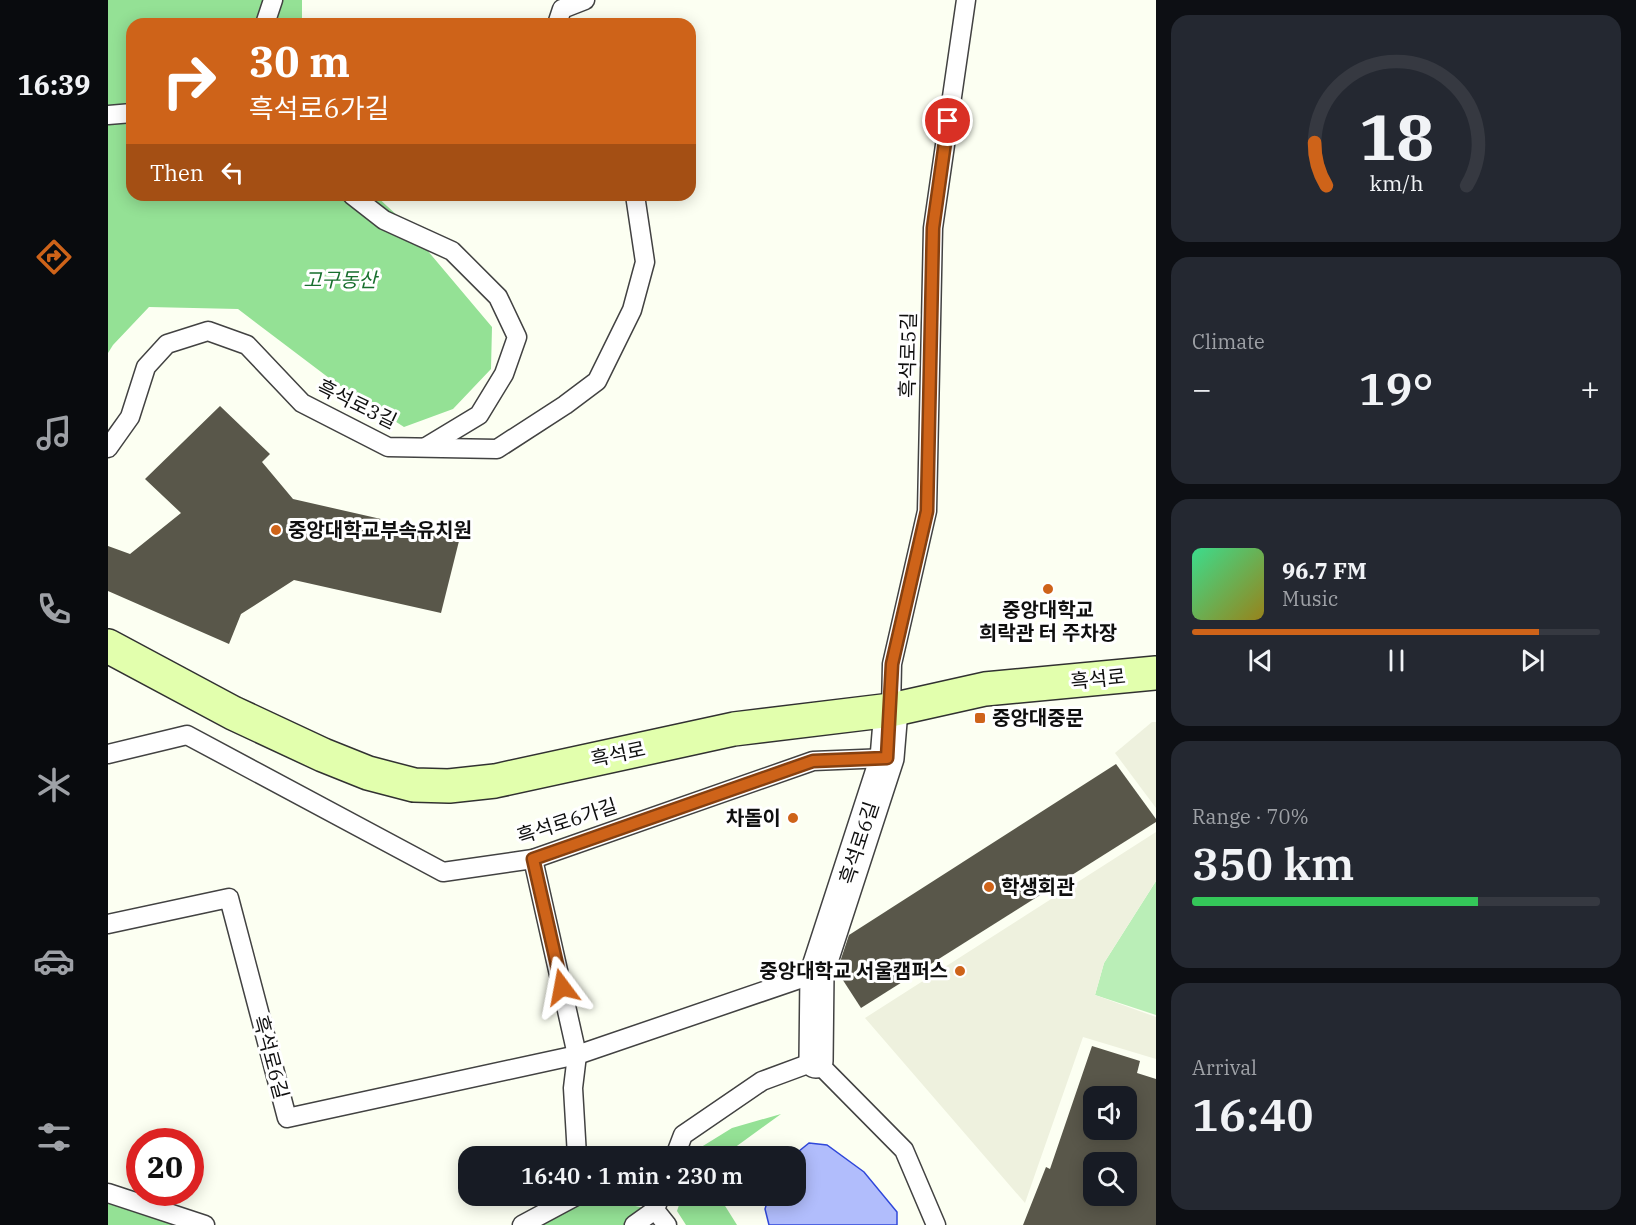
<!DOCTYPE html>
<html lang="en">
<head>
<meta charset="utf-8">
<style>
  body { margin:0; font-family:"IBM Plex Serif","Noto Sans KR",serif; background:#242831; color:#f1f3f6; height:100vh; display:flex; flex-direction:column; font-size:22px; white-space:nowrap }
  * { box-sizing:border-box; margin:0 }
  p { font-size:20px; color:#9ea1a6 }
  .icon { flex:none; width:33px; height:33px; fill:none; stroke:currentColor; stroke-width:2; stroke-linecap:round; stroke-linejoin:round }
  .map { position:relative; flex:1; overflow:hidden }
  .details { display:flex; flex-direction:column; gap:15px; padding:15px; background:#0d0f14; width:480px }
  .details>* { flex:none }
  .guide { position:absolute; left:18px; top:18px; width:570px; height:183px; border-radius:18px; box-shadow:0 3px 15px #0003; background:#ce6319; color:#fff; overflow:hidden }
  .tools { position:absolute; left:975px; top:1086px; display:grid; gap:12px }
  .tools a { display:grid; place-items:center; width:54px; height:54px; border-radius:12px; background:#171b24; box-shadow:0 3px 15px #0003; font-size:30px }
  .speed { position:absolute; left:18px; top:1128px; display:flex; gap:12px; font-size:30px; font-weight:700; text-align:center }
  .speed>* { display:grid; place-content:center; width:78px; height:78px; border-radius:50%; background:#171b24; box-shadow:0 3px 15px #0003; line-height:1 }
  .speed .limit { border:9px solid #d22; background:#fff; color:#111 }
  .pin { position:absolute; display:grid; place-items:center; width:51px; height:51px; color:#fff; margin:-26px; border:3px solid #fff; border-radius:50%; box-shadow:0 2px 6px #0007 }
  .me { position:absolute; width:66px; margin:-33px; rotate:347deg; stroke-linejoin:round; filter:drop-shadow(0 0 4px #0008) }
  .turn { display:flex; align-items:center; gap:21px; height:126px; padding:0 24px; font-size:27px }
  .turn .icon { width:78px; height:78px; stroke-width:2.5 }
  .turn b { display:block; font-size:42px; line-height:51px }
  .then { display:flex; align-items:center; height:57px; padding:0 24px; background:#0003; gap:12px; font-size:22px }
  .big { font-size:45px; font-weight:600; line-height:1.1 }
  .details .widget { flex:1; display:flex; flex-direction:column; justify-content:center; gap:9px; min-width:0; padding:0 21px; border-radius:18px; background:#242831 }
  .details .dial { align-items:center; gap:0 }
  .dial svg { height:156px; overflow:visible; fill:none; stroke:#363941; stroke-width:7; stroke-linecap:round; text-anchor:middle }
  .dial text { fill:#f1f3f6; stroke:none }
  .song { display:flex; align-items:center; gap:18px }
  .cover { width:72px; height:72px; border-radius:9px; background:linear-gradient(135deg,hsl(150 70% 55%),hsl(50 70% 35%)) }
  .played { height:6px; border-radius:3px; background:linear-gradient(90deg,#ce6319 85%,#363941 85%) }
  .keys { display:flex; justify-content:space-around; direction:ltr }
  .heat { display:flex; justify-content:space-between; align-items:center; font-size:33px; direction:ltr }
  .charge { height:9px; border-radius:4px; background:linear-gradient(90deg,#34c759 70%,#363941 0) }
  .trip { position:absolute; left:350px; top:1146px; width:348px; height:60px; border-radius:18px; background:#171b24; box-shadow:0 3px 15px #0003; font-weight:600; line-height:60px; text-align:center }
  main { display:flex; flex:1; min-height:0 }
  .menu { display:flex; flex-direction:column; width:108px; justify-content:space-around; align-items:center; background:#090b0e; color:#9ea1a6 }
  .menu .icon { width:42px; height:42px }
  .menu .current { color:#ce6319 }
  .menu b { font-size:27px; color:#f1f3f6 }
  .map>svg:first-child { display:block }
</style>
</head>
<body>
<main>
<nav class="menu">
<b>16:39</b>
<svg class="icon current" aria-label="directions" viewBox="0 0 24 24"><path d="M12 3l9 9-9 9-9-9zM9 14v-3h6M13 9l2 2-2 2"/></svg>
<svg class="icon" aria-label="music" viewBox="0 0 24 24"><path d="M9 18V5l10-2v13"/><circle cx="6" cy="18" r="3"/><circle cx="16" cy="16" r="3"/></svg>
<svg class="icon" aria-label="phone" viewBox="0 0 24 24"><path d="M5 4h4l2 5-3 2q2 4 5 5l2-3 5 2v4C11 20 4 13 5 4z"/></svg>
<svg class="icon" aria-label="climate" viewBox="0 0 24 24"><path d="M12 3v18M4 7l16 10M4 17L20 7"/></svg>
<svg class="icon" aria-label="car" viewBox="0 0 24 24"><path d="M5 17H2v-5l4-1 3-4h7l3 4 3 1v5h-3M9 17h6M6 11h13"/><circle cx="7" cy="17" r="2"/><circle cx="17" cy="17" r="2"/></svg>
<svg class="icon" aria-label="filters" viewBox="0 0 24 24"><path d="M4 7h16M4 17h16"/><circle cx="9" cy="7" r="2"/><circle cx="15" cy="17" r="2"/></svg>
</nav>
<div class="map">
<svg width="1048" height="1225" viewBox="0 0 1048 1225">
  <rect width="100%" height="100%" fill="#fcfff2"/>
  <!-- green -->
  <polygon fill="#baeeb7" points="1048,881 1048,1015 987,995 996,963"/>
  <!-- forest -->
  <g fill="#94e195">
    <polygon points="0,0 194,0 194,24 24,24 24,195 267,195 292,218 384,327 383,369 345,409 296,427 225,381 130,309 41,307 5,345 0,353"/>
    <polygon points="673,1114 622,1151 621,1156 587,1156 590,1149 624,1128"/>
    <polygon points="0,1193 97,1225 0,1225"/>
    <polygon points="468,1196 478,1196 547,1210 526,1225 414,1225"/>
    <polygon points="574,1196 615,1196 614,1201 629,1225 578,1225 569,1211"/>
  </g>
  <!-- plaza -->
  <g fill="#eef1de">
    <polygon points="1044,722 1048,722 1048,808 1007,753"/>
    <polygon points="1048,832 1048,881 996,963 987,995 1048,1017 1048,1059 975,1037 917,1203 757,1018"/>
  </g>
  <!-- water -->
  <polygon fill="#b1bdfc" stroke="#3048da" stroke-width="1.5" points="701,1143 719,1145 756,1172 789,1212 789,1225 661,1225 657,1209 661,1196 687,1196 687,1156 685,1156"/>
  <!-- building -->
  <g fill="#59574a" fill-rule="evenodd">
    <polygon points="112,406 162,454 154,462 185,499 352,537 333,613 186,580 133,614 121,644 0,591 0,546 22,554 73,513 37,479"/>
    <polygon points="1008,764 1048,819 1048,822 753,1008 729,971 741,935"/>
    <path d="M984 1046 1032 1061 1029 1073 1048 1079V1225H915L938 1167 942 1169ZM986 1096H1018V1130H986ZM986 1162H1018V1196H986Z"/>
  </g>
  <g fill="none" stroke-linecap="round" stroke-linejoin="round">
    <!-- lane casing -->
    <g stroke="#424242" stroke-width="21">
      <g id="lane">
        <polyline points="157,24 165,0"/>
        <polyline points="449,24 454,9 477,0"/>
        <polyline points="0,115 24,113"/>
        <polyline points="244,195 276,220 344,251 390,297 409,337 396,374 371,415 318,447"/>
        <polyline points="0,448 22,417 38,367 59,344 100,331 139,345 194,403 280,447 389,449 457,405 489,381 524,310 537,262 527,195"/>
        <polyline points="783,710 784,664 819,511 825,228 858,0"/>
        <polyline points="0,754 79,735 335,872 425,859 705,761 779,758"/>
        <polyline points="425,859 469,1055 465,1088 469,1156"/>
        <polyline points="0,924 121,898 179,1118 469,1055 709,973"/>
        <polyline points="567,1156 575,1135 654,1081 708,1061 796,1150 828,1225"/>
        <polyline points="0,1193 97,1225"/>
        <polyline points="552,1196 547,1210 559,1225"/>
        <polyline points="414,1225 468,1196"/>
        <polyline points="526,1225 547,1210"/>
      </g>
    </g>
    <!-- street casing -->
    <g stroke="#424242" stroke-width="36">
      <polyline id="street" points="708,1061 709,973 779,758 783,710"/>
    </g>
    <!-- secondary casing -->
    <g stroke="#313131" stroke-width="36">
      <polyline id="secondary" points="0,646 125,713 215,755 260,773 306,785 341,786 387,781 626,729 783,710 877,689 1048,673"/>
    </g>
    <!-- lane -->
    <use href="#lane" stroke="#fff" stroke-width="18"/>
    <!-- street -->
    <use href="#street" stroke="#fff" stroke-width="33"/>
    <!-- secondary -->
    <use href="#secondary" stroke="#e2ffad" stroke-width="33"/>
  </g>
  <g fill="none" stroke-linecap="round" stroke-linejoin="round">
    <!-- route casing -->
    <g stroke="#864010" stroke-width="15">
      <polyline id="route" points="454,987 425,859 705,761 779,758 784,664 819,511 825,228 840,121"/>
    </g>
    <!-- route -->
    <use href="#route" stroke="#ce6319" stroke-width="10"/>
  </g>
  <!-- markers -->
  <g fill="#ce6319" stroke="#fff" stroke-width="2">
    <circle cx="168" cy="530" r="6"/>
    <circle cx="940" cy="589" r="6"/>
    <rect x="866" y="712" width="12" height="12" rx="3"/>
    <circle cx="685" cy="818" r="6"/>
    <circle cx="881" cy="887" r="6"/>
    <circle cx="852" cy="971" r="6"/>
  </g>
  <g text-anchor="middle" stroke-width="6" stroke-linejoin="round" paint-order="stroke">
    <!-- park labels -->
    <g font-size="20" font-style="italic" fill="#186f2e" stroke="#fff">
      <text x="232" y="287">고구동산</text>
    </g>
    <!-- street labels -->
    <g font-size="20" fill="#0f0f0f" stroke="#fff">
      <text transform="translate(800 355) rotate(-89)" y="7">흑석로5길</text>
      <text transform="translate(249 404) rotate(26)" y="7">흑석로3길</text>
      <text transform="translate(990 679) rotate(-6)" y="7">흑석로</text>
      <text transform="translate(510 754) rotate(-12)" y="7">흑석로</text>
      <text transform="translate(459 821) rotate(-18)" y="7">흑석로6가길</text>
      <text transform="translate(751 843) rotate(-72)" y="7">흑석로6길</text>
      <text transform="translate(163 1057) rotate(75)" y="7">흑석로6길</text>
    </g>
    <!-- poi labels -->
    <g font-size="20" font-weight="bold" fill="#0f0f0f" stroke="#fff" text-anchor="start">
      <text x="180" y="537">중앙대학교부속유치원</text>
      <text x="940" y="617" text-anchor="middle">중앙대학교<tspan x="940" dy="23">희락관 터 주차장</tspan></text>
      <text x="884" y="725">중앙대중문</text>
      <text x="673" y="825" text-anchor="end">차돌이</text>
      <text x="893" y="894">학생회관</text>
      <text x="840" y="978" text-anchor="end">중앙대학교 서울캠퍼스</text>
    </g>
  </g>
</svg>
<div class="tools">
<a><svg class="icon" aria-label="sound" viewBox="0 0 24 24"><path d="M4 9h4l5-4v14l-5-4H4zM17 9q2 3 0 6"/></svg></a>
<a><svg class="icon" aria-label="search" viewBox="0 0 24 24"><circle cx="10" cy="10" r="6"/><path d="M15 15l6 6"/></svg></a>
</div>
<div class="speed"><div class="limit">20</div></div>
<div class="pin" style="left:840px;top:121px;background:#d93025"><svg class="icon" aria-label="arrive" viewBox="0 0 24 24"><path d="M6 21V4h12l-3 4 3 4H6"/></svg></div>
<svg class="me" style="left:454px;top:987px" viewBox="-20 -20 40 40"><path d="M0-17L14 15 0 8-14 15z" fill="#ce6319" stroke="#fff" stroke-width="4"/></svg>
<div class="trip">16:40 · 1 min · 230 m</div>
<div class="guide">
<div class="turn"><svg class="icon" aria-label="right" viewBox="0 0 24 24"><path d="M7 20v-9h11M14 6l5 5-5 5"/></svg><div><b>30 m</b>흑석로6가길</div></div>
<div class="then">Then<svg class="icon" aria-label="left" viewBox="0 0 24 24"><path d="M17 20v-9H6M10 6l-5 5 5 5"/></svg></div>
</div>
</div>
<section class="details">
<div class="widget dial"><svg viewBox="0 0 100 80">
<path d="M14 69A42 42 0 1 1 86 69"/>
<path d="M14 69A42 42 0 0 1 8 47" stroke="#ce6319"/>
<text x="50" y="56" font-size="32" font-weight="700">18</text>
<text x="50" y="72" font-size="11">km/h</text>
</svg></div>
<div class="widget"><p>Climate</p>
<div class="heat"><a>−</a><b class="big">19°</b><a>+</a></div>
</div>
<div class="widget">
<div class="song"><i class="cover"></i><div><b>96.7 FM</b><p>Music</p></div></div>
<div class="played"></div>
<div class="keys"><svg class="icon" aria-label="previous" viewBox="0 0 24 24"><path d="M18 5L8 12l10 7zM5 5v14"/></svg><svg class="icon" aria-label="pause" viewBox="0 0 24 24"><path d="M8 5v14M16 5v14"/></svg><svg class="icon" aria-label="next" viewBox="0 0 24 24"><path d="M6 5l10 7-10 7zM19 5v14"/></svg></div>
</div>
<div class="widget"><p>Range · 70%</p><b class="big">350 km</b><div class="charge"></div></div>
<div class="widget"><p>Arrival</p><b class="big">16:40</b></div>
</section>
</main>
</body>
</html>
